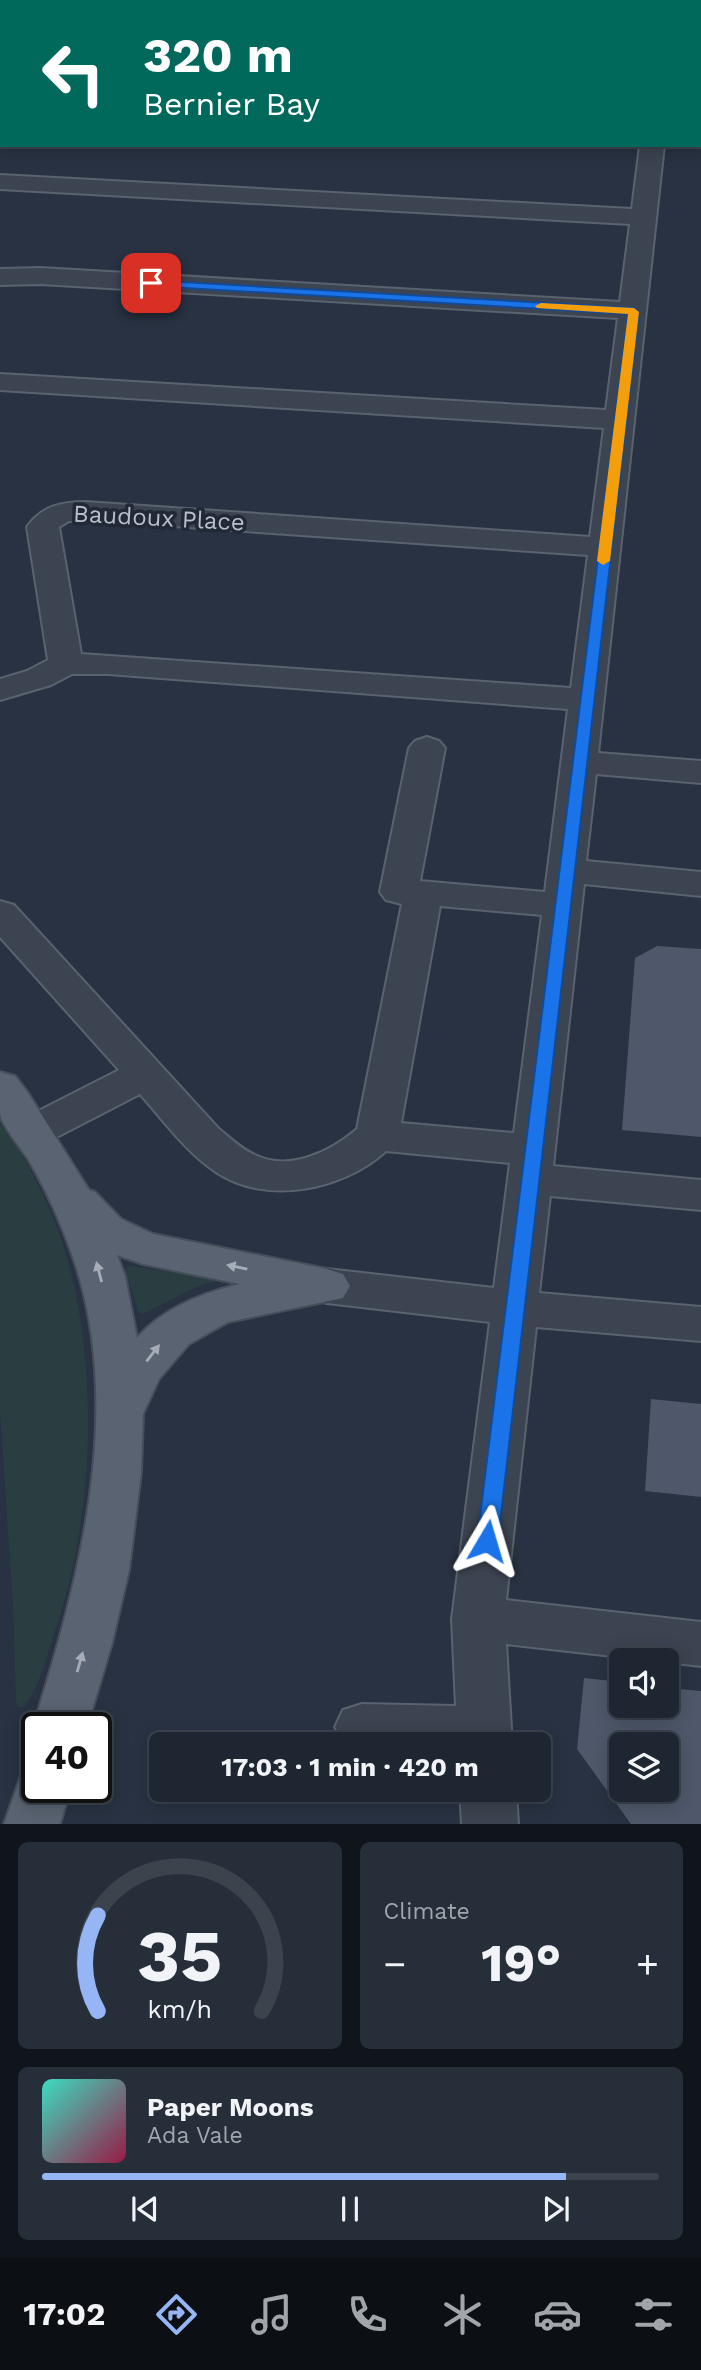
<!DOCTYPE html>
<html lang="en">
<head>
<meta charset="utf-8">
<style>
  body { margin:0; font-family:"Work Sans",sans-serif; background:#262e3a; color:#f1f3f6; height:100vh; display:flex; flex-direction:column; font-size:26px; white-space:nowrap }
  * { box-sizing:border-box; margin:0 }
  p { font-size:23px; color:#a1a5ac }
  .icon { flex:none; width:38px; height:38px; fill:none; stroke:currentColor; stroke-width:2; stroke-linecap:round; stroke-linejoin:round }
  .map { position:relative; height:1824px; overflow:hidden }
  .sheet { display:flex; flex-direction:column; gap:18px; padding:18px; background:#10151c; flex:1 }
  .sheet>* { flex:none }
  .guide { position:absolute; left:0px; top:0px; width:702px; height:147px; box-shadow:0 4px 18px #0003,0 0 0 2px #3c434d; background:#00695c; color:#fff; overflow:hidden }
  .buttons { position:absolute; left:609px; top:1648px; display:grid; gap:14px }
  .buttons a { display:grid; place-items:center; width:70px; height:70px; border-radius:10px; background:#1e2632; box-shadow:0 4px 18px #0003,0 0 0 2px #3c434d; font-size:35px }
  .speed { position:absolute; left:21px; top:1712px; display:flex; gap:14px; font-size:35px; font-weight:700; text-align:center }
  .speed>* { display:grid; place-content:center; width:91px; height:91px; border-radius:50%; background:#1e2632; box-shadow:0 4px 18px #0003,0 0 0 2px #3c434d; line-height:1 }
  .speed .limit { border:4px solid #111; border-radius:10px; background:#fff; color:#111 }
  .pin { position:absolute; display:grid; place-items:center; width:60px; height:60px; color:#fff; margin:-30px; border-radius:14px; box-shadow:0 4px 10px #0006 }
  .me { position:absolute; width:77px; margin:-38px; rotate:7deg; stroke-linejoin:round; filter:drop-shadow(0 0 5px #0008) }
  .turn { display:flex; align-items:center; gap:24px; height:147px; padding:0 28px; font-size:32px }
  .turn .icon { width:91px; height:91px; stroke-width:2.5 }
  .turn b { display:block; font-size:49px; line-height:60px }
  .big { font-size:52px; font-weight:700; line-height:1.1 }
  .sheet .widget { flex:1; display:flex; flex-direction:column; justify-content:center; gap:10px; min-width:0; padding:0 24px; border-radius:10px; background:#262e3a }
  .sheet .dial { align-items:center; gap:0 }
  .dial svg { height:182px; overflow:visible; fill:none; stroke:#3c434d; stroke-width:7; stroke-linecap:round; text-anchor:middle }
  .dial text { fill:#f1f3f6; stroke:none }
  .song { display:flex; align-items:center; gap:21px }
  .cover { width:84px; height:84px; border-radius:10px; background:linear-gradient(135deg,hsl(170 70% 55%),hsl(340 70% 35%)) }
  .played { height:7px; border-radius:4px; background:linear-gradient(90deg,#95b5f4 85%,#3c434d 85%) }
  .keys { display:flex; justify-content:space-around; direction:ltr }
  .heat { display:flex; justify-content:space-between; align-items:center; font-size:38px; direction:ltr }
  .sheet .tiles { flex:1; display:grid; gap:18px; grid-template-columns:1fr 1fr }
  .widget:last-child { grid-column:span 2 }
  .trip { position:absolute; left:149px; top:1732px; width:402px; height:70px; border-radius:10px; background:#1e2632; box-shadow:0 4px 18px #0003,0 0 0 2px #3c434d; font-weight:700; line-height:70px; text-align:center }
  .dock { display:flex; height:112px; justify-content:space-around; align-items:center; background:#0c0f14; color:#a1a5ac }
  .dock .icon { width:49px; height:49px }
  .dock .on { color:#95b5f4 }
  .dock b { font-size:32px; color:#f1f3f6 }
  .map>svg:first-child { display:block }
</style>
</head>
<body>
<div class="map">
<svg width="701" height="1824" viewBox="0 0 701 1824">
  <rect width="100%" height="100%" fill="#283242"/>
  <!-- green -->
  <g fill="#2a3e42">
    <path d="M0 1119C31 1166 58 1218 71 1272 98 1385 93 1518 56 1628 47 1653 41 1685 24 1707H18L16 1700 13 1604 0 1412Z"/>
    <polygon points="130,1266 214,1278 216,1281 198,1286 143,1314 139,1313 125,1271 126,1267"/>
  </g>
  <!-- building -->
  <g fill="#4e586a" fill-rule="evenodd">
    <polygon points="657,946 701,949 701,1137 622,1130 635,958"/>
    <polygon points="651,1399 701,1404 701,1497 645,1491"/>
    <path d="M584 1678 621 1682V1706H667V1688L701 1691V1824H631L577 1749ZM621 1745H667V1790H621Z"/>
  </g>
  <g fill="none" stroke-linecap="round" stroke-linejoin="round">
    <!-- minor casing -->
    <g stroke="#5a626f" stroke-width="4">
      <g id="minor">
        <polygon points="579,0 636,0 637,2 580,2"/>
        <rect x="661" y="0" width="20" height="2"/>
        <rect x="0" y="24" width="2" height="12"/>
        <rect x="0" y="94" width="2" height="14"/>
        <path d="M640 145H664L598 753 701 761V783L596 774 586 861 701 872V896L584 884 553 1166 701 1180V1210L550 1196 539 1293 701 1307V1341L536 1327 506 1600 701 1622V1666L506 1644 512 1745H346L335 1727 343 1710 362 1704 456 1706 452 1619 490 1322 327 1303 311 1298 304 1286 311 1274 327 1269 494 1288 510 1163 386 1151C343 1190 267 1206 216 1172 186 1152 164 1121 140 1094L49 1141 34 1146 19 1141 13 1131 19 1121 119 1070 0 937V901L14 905 219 1129C230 1138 241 1149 255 1155 289 1172 330 1152 357 1129L402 904 386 900 380 892 409 748 415 741 427 737 439 741 445 748 420 881 545 892 568 709 108 674H72L51 685 0 700V679L27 671 48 660 27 527C42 506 61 502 86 502L590 537 604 428 0 390V374L606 410 618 318 41 284 0 285V269L41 268 620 302 630 224 0 189V175L632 209ZM86 520 588 555 571 688 81 654 59 527 69 521ZM440 906 542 915 514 1133 401 1123Z"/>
        <polygon points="460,1790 516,1790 518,1824 462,1824"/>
      </g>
    </g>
    <!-- major casing -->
    <g stroke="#464d5b" stroke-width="4">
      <g id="major">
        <path d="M0 1072 15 1076 28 1093 89 1190 95 1192 121 1219 153 1234 327 1269 343 1274 350 1286 343 1298 228 1322 189 1344 159 1379 143 1414 141 1473 129 1570 112 1643 87 1727H37V1735L33 1727C79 1580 125 1412 74 1260 62 1225 47 1191 28 1159 21 1148 2 1126 0 1114 0 1101 0 1085 0 1072ZM117 1255 143 1264 240 1284C202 1293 163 1308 137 1338L125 1276Z"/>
        <polygon points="37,1765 37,1787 71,1787 60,1824 4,1824 23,1770"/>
      </g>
    </g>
    <!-- minor -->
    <use href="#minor" fill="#3c4451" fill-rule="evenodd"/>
    <!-- major -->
    <use href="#major" fill="#5a6371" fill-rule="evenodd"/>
  </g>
  <!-- one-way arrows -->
  <defs><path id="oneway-solid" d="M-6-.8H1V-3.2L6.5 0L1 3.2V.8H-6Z" transform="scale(1.75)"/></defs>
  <g fill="#a6adb9">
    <use href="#oneway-solid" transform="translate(237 1267) rotate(-168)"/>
    <use href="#oneway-solid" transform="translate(99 1272) rotate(-105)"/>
    <use href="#oneway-solid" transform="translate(153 1353) rotate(-52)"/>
    <use href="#oneway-solid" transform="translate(80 1662) rotate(-74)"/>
  </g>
  <!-- route -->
  <polygon fill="#1a73e8" stroke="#114b97" stroke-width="2" points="147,280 634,308 639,312 498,1541 495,1547 487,1549 480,1547 477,1541 628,314 151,286 145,283"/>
  <!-- slow -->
  <polygon fill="#f59e0b" points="541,303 634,308 639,312 610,561 603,565 597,561 628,314 537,308 535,306"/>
  <g text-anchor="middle" stroke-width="7" stroke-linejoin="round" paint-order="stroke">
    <!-- street labels -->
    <g font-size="24" fill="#b9bfcb" stroke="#212937">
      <text transform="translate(159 518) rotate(3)" y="8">Baudoux Place</text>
    </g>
  </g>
</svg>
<div class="buttons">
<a><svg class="icon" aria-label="sound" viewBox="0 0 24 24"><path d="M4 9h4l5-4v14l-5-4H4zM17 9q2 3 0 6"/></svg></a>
<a><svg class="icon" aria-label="layers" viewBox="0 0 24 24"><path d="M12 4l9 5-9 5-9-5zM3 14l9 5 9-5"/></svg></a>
</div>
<div class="speed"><div class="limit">40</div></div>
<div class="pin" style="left:151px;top:283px;background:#d93025"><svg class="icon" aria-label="arrive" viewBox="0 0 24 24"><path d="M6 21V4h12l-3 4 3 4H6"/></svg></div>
<svg class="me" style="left:487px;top:1541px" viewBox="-20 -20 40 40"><path d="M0-17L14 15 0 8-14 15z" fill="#1a73e8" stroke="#fff" stroke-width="4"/></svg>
<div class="trip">17:03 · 1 min · 420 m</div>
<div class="guide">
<div class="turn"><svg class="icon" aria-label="left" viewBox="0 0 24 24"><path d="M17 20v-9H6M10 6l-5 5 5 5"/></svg><div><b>320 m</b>Bernier Bay</div></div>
</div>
</div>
<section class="sheet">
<div class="tiles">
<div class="widget dial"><svg viewBox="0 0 100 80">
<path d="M14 69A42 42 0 1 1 86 69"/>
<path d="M14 69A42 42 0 0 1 14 27" stroke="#95b5f4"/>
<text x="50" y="56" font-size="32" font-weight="700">35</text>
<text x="50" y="72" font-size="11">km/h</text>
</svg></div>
<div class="widget"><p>Climate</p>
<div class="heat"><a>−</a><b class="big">19°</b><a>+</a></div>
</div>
<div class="widget">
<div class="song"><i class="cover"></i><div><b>Paper Moons</b><p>Ada Vale</p></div></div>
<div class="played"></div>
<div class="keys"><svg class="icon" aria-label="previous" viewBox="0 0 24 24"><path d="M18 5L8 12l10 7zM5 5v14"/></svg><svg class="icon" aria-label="pause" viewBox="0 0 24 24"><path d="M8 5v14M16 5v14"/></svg><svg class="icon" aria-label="next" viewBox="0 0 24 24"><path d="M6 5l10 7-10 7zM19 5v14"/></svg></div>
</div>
</div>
</section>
<nav class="dock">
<b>17:02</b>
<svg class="icon on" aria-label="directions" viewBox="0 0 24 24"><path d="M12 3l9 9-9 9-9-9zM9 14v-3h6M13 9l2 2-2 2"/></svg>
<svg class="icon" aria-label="music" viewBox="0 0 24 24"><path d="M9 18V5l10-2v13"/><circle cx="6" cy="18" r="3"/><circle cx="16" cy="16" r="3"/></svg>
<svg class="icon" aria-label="phone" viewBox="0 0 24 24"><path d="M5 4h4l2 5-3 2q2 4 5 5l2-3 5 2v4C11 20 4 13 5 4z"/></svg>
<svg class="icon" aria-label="climate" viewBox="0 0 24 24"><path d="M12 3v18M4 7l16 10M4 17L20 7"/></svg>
<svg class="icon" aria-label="car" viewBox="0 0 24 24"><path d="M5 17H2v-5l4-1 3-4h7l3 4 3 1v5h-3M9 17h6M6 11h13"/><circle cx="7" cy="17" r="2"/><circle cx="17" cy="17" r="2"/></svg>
<svg class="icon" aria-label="filters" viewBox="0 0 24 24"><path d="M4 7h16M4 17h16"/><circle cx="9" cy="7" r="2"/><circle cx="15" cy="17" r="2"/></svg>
</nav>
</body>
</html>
